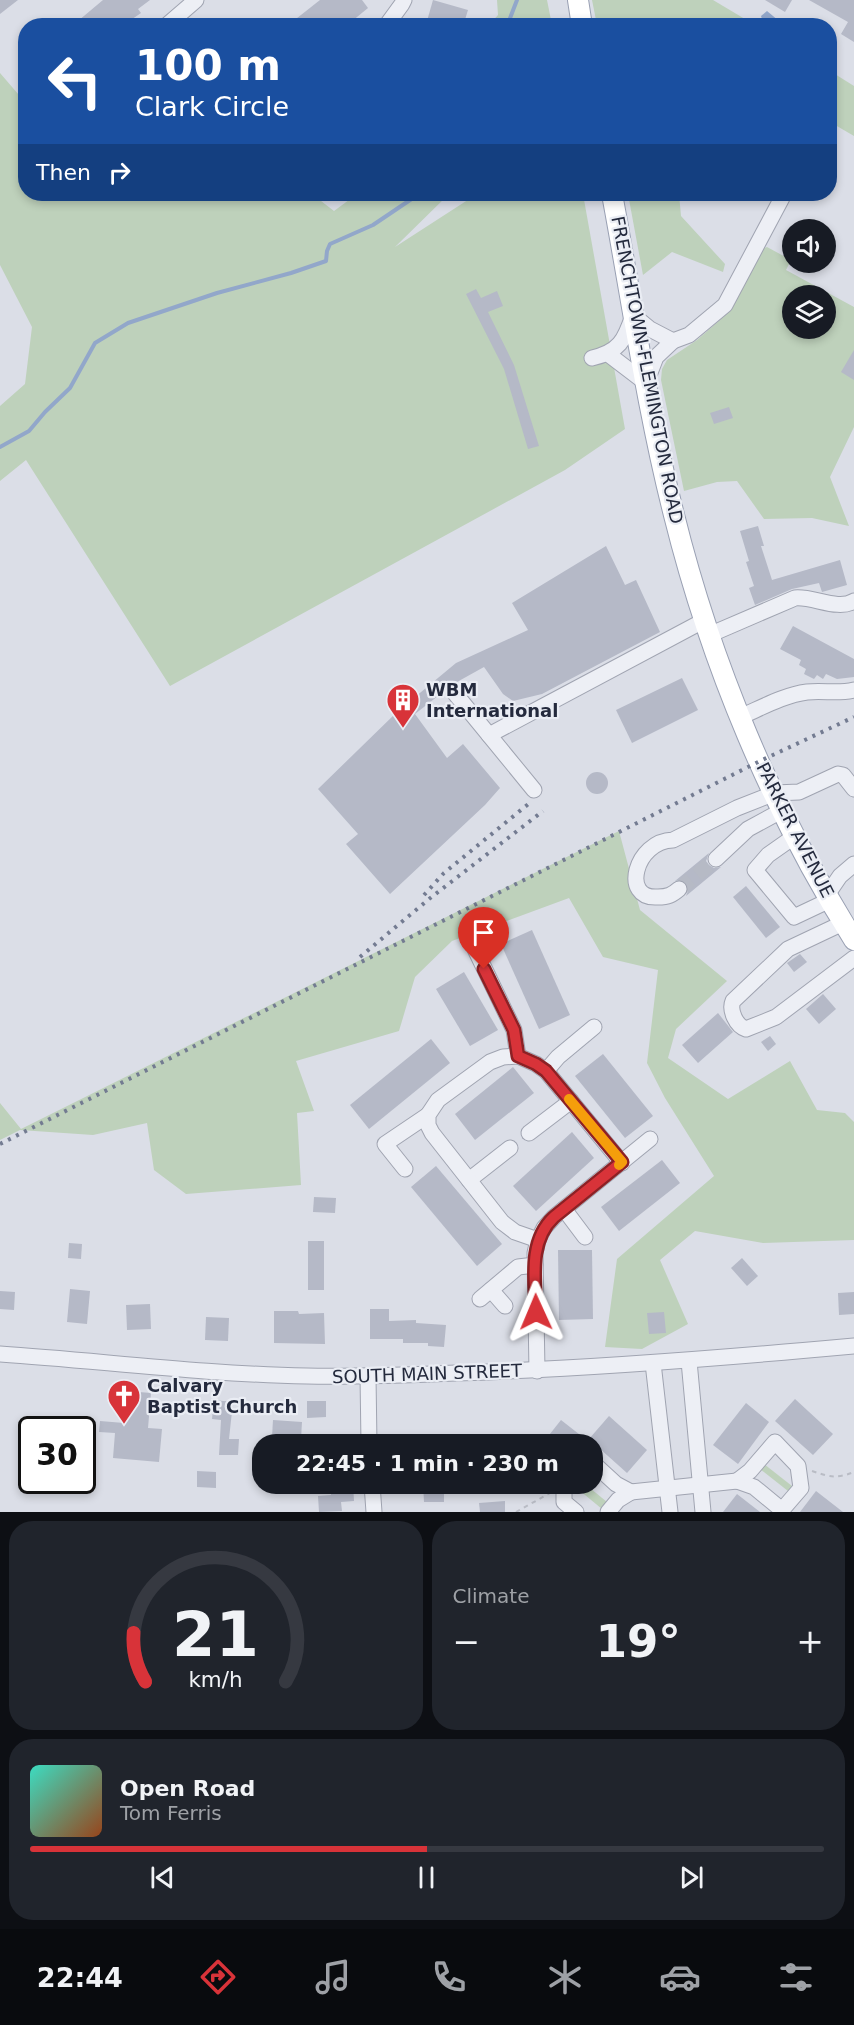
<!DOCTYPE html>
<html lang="en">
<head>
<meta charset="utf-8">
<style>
  body { margin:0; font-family:"DejaVu Sans",sans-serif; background:#20242c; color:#f1f3f6; height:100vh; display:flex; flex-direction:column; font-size:22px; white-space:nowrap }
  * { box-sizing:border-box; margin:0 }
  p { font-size:20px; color:#9ea1a6 }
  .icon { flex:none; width:33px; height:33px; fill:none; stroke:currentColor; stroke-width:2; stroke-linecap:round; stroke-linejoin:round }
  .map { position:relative; height:1512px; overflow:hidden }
  .side { display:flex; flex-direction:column; gap:9px; padding:9px; background:#0d0f14; flex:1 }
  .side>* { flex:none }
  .hud { position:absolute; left:18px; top:18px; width:819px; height:183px; border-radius:24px; box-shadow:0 3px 9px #0003; background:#1a4fa0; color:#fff; overflow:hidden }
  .tools { position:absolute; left:782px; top:219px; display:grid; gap:12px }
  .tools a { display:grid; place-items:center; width:54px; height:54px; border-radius:50%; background:#171b24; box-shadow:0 3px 9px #0003; font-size:30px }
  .speed { position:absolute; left:18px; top:1416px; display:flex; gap:12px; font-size:30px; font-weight:700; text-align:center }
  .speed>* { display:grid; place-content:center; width:78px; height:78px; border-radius:50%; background:#171b24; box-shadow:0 3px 9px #0003; line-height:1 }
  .speed .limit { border:3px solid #111; border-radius:9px; background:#fff; color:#111 }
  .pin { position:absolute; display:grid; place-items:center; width:51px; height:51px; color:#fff; margin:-62px -26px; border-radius:50% 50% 50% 0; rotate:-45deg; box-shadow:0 0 6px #0007 }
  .pin .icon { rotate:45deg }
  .me { position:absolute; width:66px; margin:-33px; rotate:359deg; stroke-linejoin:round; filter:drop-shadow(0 0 4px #0008) }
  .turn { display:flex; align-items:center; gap:21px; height:126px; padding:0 18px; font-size:27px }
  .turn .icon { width:78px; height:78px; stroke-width:2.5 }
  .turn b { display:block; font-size:42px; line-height:51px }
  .then { display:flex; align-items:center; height:57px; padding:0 18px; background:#0003; gap:12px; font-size:22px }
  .big { font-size:45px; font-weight:700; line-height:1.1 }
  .side .tile { flex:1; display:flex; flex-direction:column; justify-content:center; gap:9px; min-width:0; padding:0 21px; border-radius:24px; background:#20242c }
  .side .dial { align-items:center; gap:0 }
  .dial svg { height:156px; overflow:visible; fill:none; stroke:#363941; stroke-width:7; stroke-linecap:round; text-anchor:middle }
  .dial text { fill:#f1f3f6; stroke:none }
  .song { display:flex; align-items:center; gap:18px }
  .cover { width:72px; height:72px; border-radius:9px; background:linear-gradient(135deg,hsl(170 70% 55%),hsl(20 70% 35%)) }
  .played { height:6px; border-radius:3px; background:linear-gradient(90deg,#d83339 50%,#363941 50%) }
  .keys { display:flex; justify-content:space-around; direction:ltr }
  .heat { display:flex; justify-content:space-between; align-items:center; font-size:33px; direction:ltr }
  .side .tiles { flex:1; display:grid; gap:9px; grid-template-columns:1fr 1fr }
  .tile:last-child { grid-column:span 2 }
  .trip { position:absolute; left:252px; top:1434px; width:351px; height:60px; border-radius:24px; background:#171b24; box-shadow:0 3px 9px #0003; font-weight:700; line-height:60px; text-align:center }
  .tabs { display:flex; height:96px; justify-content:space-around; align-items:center; background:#090b0e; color:#9ea1a6 }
  .tabs .icon { width:42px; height:42px }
  .tabs .current { color:#d83339 }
  .tabs b { font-size:27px; color:#f1f3f6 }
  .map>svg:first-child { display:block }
</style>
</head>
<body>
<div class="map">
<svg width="854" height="1512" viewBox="0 0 854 1512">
  <rect width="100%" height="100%" fill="#dbdee7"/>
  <!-- green -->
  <g fill="#bed1bb" fill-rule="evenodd">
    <polygon points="497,0 547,0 552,25 489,25 498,15"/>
    <polygon points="592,0 713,0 755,25 597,25"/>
    <polygon points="830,71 854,86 854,136 830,122"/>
    <polygon points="0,73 25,102 26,194 312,194 334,211 357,194 449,194 395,247 477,194 583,194 625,429 565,470 170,686 26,460 0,481 0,406 25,384 32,327 0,265"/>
    <polygon points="628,194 679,194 681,216 725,264 723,272 672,252 643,275"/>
    <path d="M767 247 791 260 786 270 854 307V427L830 477 849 526 812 518 764 519 737 481 717 482 684 491 661 380 662 369 667 360 697 340 721 319 762 249ZM792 296H825V328H792Z"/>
    <polygon points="619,831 640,910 727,981 676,1029 668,1058 728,1099 790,1061 817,1110 845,1113 854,1122 854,1240 763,1243 695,1231 660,1260 688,1324 642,1349 605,1347 617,1259 714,1176 665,1098 647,1063 658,970 603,957 569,898 452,941 415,977 399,1031 296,1061 314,1111 297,1113 301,1185 186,1194 154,1170 147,1123 93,1135 20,1130 0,1140 0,1103 21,1129"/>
    <polygon points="764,1464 792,1486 788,1491 760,1469"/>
    <polygon points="574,1484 585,1484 607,1502 602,1509 573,1485"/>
  </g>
  <!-- water -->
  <polygon fill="#92a7ca" points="767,11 779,21 776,25 772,25 762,19 761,16"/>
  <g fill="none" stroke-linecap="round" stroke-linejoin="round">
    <!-- stream -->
    <g stroke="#92a7ca" stroke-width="4">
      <polyline points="507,26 517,0"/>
      <polyline points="0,447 29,431 45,412 70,388 95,343 128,323 217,293 291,273 326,261 327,251 330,244 373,225 419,194"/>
    </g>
  </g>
  <!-- building -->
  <g fill="#b5b9c7">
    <polygon points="0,0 18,0 0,14"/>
    <polygon points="103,0 150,0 138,9 141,13 122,26 72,26"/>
    <polygon points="320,0 362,0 368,8 346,26 287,26"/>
    <polygon points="433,0 468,10 463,26 442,26 427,21"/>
    <polygon points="765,0 792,0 785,12"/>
    <polygon points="809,0 854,0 854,42 841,34 848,22"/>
    <polygon points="476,289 481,298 497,291 503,306 488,312 514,365 539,446 528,449 504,369 466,294"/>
    <polygon points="854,350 854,380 841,372"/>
    <polygon points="729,407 733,418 714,424 710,413"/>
    <polygon points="758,526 764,546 761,546 772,580 840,560 847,585 822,592 819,583 792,589 755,605 749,588 754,586 746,562 749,561 740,531"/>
    <polygon points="606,546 625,585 636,580 660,632 542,694 513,701 503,694 484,667 457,682 447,683 443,692 415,714 447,758 463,744 500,788 485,805 390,894 346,844 358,834 318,789 397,712 456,663 528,630 512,603"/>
    <polygon points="793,626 854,659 854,677 837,679 826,674 823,679 817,675 814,679 804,674 806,669 799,665 801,660 780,649"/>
    <polygon points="682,678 698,710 632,743 616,710"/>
    <circle cx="597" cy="783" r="11"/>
    <polygon points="709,853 706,861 709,865 714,868 721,867 686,896 689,888 687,883 682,880 675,881"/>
    <polygon points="746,886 780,927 766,938 733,897"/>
    <polygon points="532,930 570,1015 539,1029 501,944"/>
    <polygon points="800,954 807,962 794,972 787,963"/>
    <polygon points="464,972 498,1030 470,1046 436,989"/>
    <polygon points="823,994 836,1009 819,1024 806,1009"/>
    <polygon points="718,1013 733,1032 698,1063 682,1045"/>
    <polygon points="770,1036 776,1044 768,1051 761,1042"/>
    <polygon points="431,1039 450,1063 369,1129 350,1105"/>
    <polygon points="603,1054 653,1116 625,1138 575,1076"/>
    <polygon points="513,1067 534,1093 475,1140 455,1114"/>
    <polygon points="572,1132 594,1158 536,1211 513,1186"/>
    <polygon points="662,1160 680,1183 619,1231 601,1207"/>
    <polygon points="436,1166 502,1244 477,1266 411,1187"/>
    <polygon points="314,1197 336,1198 335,1213 313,1212"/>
    <rect x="308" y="1241" width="16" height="49"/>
    <polygon points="69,1243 82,1244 81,1259 68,1258"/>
    <polygon points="558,1250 592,1250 593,1319 559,1320"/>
    <polygon points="742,1258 758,1276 747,1286 731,1268"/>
    <polygon points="70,1289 90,1291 87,1324 67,1322"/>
    <polygon points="0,1291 15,1292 14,1310 0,1309"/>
    <polygon points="854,1292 854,1314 839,1315 838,1293"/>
    <polygon points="150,1304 151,1329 127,1330 126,1305"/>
    <polygon points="370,1309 389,1309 389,1321 416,1320 416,1323 446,1325 444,1347 428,1346 428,1343 403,1343 403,1339 370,1339"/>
    <polygon points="274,1311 298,1311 299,1314 324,1313 325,1344 274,1343"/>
    <polygon points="664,1312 666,1333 649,1334 647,1313"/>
    <polygon points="206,1317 229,1318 228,1341 205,1340"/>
    <polygon points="127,1391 151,1393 148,1428 162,1429 159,1462 113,1458 115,1433 99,1432 100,1421 124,1423"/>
    <polygon points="795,1399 833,1434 813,1455 775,1421"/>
    <polygon points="214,1400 233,1402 229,1439 239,1439 238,1455 219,1455 221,1420 212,1419"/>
    <polygon points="307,1401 326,1401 326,1417 307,1418"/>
    <polygon points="746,1403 769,1422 738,1464 713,1445"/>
    <polygon points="609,1416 647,1450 627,1473 589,1439"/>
    <polygon points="273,1420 302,1422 301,1439 272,1437"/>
    <polygon points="561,1420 584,1438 578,1444 542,1444"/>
    <polygon points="197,1471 216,1472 216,1488 197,1487"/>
    <polygon points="330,1484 353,1484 354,1501 341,1502 342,1511 319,1512 318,1496 331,1495"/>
    <polygon points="423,1484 444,1484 444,1502 424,1502"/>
    <polygon points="816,1491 843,1512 800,1512"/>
    <polygon points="737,1494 760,1512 723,1512"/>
    <polygon points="505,1501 505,1512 480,1512 479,1503"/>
  </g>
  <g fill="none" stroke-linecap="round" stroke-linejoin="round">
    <!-- minor-tunnel -->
    <polyline stroke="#b6bac5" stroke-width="15" stroke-dasharray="15 8" stroke-linecap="butt" points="679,889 716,859"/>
    <!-- minor casing -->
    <g stroke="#a0a4b1" stroke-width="17">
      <g id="minor">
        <polyline points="166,26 196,0"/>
        <polyline points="386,26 402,4 404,0"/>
        <polyline points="608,354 646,383 656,357 673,341 689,335 725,305 784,194"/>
        <path d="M592 358C619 352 625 340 633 315L650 329 673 341"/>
        <path d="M709 635 795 598C813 596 838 611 854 601"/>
        <polyline points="453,691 534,790"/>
        <path d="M740 717C761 708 784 695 807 692 823 690 838 694 854 690"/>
        <polyline points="489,735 705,620"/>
        <polyline points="795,836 768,855 755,870 794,917 830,900"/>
        <polyline points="716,859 748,829 783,810"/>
        <path d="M679 889C672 895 668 897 658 897 620 900 635 841 673 840L737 808 775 793 799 792 838 774 843 775 854 789"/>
        <polyline points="827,895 840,876 854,864"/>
        <path d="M843 923 788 949 733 1001C729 1010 736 1026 746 1029L776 1017 854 958"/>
        <polyline points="475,949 514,1030 518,1056"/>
        <polyline points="546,1071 558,1057 594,1027"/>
        <polyline points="529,1133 571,1101"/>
        <polyline points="405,1169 385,1144 428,1115"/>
        <polyline points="469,1180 510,1148"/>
        <polyline points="564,1209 585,1237"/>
        <polyline points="538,1240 515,1232 502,1222 432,1133 428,1125 428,1115 438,1100 490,1062 503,1057 518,1056 536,1064 546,1071 622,1163"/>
        <polyline points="491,1290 505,1306"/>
        <polyline points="480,1299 518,1267 535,1265"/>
        <path d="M0 1354C102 1361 205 1374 307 1376 357 1377 407 1375 456 1373 589 1369 722 1358 854 1346"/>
        <polyline points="689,1361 703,1512"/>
        <polyline points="653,1363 670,1512"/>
        <polyline points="537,1371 535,1253 538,1240 544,1228 554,1217 650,1139"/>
        <polyline points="368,1376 369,1444"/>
        <polygon points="775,1442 798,1466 801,1488 782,1510 754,1487 737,1481 750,1471"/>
        <polyline points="592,1462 616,1484 631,1492 618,1500 608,1512"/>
        <polyline points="372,1484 374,1512"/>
        <polyline points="567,1484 564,1488 564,1502 576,1512"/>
        <polyline points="631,1492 737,1481"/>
      </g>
    </g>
    <!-- major casing -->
    <g stroke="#99a0b3" stroke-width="22">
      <g id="major">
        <polyline points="578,0 582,26"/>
        <path d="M612 194C632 301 647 409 674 515 711 664 772 810 854 940"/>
      </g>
    </g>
    <!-- path -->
    <g stroke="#b9bcc5" stroke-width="2" stroke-dasharray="4.5 4.5" stroke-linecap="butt">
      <path d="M812 1471C830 1477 836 1479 854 1472"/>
      <polyline points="516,1512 550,1493"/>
    </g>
    <!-- minor -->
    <use href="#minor" stroke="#edeff5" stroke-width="15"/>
    <!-- major -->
    <use href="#major" stroke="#fff" stroke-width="20"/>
    <!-- rail -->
    <g stroke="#737b91" stroke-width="4" stroke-dasharray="3 6" stroke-linecap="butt">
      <polyline points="424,895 444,873 532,801"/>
      <polyline points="360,957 429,899 543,811"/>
      <polyline points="0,1144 760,761 854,717"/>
    </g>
  </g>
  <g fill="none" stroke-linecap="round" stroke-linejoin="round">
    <!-- route casing -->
    <g stroke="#8c2125" stroke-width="15">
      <path id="route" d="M484 969 514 1030 518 1056 536 1064 546 1071 622 1162 554 1217C528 1241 535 1280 536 1312"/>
    </g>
    <!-- route -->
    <use href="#route" stroke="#d83339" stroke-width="10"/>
    <!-- slow -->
    <polyline stroke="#f59e0b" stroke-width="10" points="569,1099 622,1162 619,1165"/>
  </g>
  <!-- icons -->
  <defs>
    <g id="building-pin" transform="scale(1.725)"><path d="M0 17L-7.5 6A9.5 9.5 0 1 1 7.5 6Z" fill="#d83339" stroke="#eaedf4"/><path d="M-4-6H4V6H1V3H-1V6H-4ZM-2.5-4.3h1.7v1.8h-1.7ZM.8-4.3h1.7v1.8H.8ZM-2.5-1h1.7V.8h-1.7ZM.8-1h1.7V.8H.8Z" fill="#fff"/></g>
    <g id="church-pin" transform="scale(1.725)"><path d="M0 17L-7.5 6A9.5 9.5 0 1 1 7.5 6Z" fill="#d83339" stroke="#eaedf4"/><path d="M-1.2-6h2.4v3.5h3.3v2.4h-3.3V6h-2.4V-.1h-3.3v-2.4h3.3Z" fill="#fff"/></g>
  </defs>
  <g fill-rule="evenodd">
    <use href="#building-pin" x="403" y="700"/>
    <use href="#church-pin" x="124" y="1396"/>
  </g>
  <g text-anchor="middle" stroke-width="4.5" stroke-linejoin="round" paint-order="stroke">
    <!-- street labels -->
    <g font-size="18" fill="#242a3d" stroke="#eaedf4">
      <text transform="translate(647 370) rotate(79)" y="6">FRENCHTOWN-FLEMINGTON ROAD</text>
      <text transform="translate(795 830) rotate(63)" y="6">PARKER AVENUE</text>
      <text transform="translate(427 1374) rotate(-2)" y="6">SOUTH MAIN STREET</text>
    </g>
    <!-- poi labels -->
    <g font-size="18" font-weight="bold" fill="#242a3d" stroke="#eaedf4" text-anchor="start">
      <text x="426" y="696">WBM<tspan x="426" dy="21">International</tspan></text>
      <text x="147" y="1392">Calvary<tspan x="147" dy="21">Baptist Church</tspan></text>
    </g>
  </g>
</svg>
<div class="tools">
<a><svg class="icon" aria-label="sound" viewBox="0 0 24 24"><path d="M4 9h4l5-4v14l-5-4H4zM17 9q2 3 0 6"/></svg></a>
<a><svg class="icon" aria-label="layers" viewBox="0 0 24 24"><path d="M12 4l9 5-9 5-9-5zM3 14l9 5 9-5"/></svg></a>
</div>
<div class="speed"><div class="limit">30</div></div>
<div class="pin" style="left:484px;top:969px;background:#d93025"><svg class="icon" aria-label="arrive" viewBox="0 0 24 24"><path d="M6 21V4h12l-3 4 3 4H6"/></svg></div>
<svg class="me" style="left:536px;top:1312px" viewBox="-20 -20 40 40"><path d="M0-17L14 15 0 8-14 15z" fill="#d83339" stroke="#fff" stroke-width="4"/></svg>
<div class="trip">22:45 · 1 min · 230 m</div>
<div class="hud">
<div class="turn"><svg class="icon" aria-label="left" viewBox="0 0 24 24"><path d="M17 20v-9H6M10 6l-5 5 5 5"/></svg><div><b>100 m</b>Clark Circle</div></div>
<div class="then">Then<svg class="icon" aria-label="right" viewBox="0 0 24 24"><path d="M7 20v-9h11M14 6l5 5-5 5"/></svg></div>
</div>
</div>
<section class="side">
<div class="tiles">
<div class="tile dial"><svg viewBox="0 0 100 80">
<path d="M14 69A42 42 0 1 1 86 69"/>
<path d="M14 69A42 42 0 0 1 8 44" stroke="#d83339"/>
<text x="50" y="56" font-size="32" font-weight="700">21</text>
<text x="50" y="72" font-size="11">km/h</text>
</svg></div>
<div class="tile"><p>Climate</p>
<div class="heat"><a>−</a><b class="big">19°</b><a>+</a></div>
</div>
<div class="tile">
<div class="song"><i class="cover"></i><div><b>Open Road</b><p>Tom Ferris</p></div></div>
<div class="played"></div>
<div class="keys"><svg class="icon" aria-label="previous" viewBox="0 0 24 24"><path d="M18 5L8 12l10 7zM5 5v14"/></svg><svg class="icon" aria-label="pause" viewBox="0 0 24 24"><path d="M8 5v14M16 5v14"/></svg><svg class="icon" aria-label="next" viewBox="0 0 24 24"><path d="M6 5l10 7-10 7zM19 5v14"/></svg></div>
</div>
</div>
</section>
<nav class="tabs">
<b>22:44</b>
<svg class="icon current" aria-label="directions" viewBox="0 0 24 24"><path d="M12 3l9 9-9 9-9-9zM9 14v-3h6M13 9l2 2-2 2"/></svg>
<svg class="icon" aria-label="music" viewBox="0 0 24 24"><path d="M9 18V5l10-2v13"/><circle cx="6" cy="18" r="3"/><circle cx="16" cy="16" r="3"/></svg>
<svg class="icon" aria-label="phone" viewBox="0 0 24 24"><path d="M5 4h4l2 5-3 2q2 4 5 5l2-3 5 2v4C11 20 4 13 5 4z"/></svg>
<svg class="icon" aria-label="climate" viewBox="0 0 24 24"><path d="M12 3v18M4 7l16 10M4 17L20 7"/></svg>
<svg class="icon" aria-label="car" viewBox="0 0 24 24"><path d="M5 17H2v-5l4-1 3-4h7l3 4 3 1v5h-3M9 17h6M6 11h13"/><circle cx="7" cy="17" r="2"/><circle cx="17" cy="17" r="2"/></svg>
<svg class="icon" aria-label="filters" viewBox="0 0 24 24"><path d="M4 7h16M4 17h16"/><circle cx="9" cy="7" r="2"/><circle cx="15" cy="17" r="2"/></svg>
</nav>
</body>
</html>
